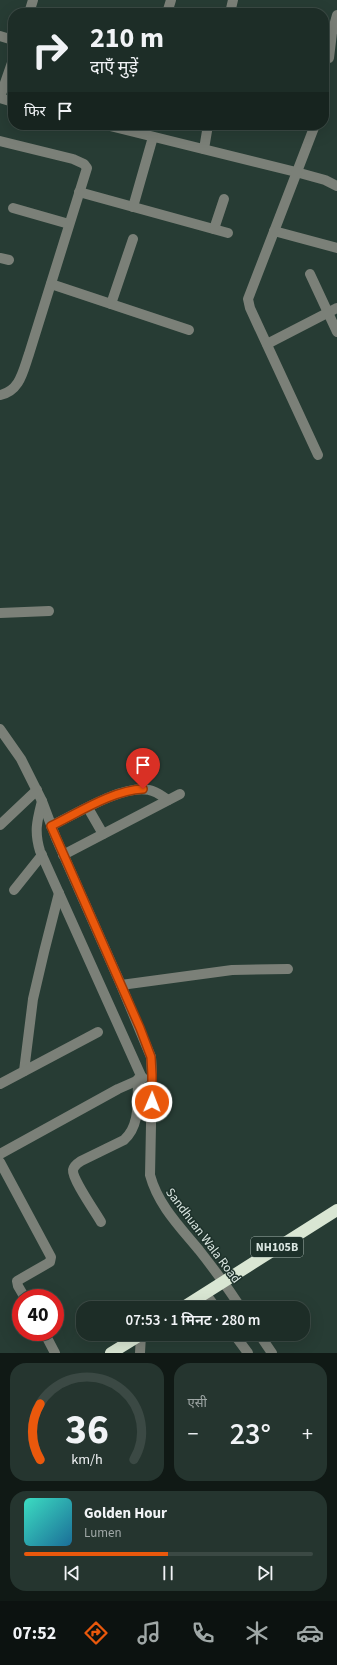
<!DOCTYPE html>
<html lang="hi">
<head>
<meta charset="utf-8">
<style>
  body { margin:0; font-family:"Source Sans 3","Noto Sans Devanagari",sans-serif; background:#25352f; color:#f1f3f6; height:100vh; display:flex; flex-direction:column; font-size:15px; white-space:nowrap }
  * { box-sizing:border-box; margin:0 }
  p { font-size:13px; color:#a0a8a7 }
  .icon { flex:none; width:22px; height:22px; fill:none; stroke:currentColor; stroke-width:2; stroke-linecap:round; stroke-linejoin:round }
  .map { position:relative; height:1353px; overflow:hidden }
  .panel { display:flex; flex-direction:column; gap:10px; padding:10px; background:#101915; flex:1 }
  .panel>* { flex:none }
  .banner { position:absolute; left:8px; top:8px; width:321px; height:122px; border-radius:16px; box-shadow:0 4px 16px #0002,0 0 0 1px #3b4944; background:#1d2d27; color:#f1f3f6; overflow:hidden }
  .speed { position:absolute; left:12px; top:1289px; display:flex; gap:8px; font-size:20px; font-weight:700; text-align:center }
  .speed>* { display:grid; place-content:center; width:52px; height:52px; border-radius:50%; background:#1d2d27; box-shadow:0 4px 16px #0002,0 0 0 1px #3b4944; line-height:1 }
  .speed .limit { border:6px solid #d22; background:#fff; color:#111 }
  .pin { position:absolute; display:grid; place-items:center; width:34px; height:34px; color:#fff; margin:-41px -17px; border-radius:50% 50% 50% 0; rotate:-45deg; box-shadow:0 0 4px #0007 }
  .pin .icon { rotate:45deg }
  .me { position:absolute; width:44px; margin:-22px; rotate:1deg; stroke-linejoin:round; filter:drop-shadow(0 0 3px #0008) }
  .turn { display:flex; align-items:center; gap:14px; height:84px; padding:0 16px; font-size:18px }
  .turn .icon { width:52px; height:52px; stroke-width:2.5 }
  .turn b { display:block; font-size:28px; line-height:34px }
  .then { display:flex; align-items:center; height:38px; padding:0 16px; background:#0003; gap:8px; font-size:15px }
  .big { font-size:30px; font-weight:600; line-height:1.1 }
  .panel .widget { flex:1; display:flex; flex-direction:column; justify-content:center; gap:6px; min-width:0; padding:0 14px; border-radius:16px; background:#25352f }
  .panel .dial { align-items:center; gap:0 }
  .dial svg { height:104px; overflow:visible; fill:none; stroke:#3b4944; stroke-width:7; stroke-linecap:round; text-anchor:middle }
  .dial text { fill:#f1f3f6; stroke:none }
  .song { display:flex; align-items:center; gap:12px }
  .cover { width:48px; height:48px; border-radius:6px; background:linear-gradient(135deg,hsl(170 70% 55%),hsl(200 70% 35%)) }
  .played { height:4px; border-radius:2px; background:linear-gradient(90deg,#ea580c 50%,#3b4944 50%) }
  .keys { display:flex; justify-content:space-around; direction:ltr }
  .heat { display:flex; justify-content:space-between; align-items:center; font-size:22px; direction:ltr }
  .panel .tiles { flex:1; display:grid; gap:10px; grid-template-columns:1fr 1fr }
  .widget:last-child { grid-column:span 2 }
  .trip { position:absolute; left:76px; top:1301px; width:234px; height:40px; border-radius:16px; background:#1d2d27; box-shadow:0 4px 16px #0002,0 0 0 1px #3b4944; font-weight:600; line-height:40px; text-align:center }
  .tab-bar { display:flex; height:64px; justify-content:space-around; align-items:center; background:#0c1210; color:#a0a8a7 }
  .tab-bar .icon { width:28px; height:28px }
  .tab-bar .current { color:#ea580c }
  .tab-bar b { font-size:18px; color:#f1f3f6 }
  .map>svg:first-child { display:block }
</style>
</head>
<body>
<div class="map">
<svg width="337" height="1353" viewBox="0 0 337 1353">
  <rect width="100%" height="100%" fill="#273c34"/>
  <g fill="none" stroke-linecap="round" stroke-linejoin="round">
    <!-- minor -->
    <g stroke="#7b8078" stroke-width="10">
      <polyline points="29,13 33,0"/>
      <polyline points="167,13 171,0"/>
      <polyline points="230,13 233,0"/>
      <polyline points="0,36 13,40"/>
      <polyline points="329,58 332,33 337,15"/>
      <polyline points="0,97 13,60"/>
      <polyline points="0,98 13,102"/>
      <polyline points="106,125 296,172 325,180 337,186"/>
      <polyline points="315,125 248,299 250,308 318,455"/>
      <path d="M0 141 73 159 84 164 87 168 29 354C23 371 20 391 0 395"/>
      <polyline points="204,149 208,125"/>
      <polyline points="79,192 228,233"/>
      <polyline points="133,207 153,137"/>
      <polyline points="13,208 69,224"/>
      <polyline points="214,229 224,199"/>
      <polyline points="274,231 337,248"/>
      <polyline points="0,258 9,260"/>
      <polyline points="310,274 337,332"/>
      <polyline points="51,284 189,330"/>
      <polyline points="111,304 133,239"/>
      <polyline points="267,344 337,308"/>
      <polyline points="0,613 49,611"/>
      <path d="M0 729 21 759 42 801 56 838 121 985 151 1057 152 1075 150 1175C158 1205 180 1227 199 1250 214 1269 228 1288 241 1308"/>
      <path d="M42 801C37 821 34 831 40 851L142 1078"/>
      <polyline points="88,808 103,834"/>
      <polyline points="0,825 37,790"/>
      <path d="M51 826C76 814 123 784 149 790 156 791 162 796 168 800"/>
      <polyline points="63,855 180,794"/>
      <polyline points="14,890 42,855"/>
      <polyline points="121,985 232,970 288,969"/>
      <polyline points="24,1071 33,999 44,952 59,893"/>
      <polyline points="0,1084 98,1032"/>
      <polyline points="0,1154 118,1089 143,1078"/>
      <polyline points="0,1162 51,1257 50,1262 17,1281 18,1286 25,1298"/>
      <path d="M101 1222C96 1213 72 1179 73 1170 74 1165 78 1163 81 1161L124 1140C141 1125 137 1100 138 1079"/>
      <polyline points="205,1293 216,1308"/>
      <polyline points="44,1332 55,1353"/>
      <polyline points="234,1334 248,1353"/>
      <polyline points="259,1334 272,1353"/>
      <polyline points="140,1353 141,1335"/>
    </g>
    <!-- highway -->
    <g stroke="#d9e6d3" stroke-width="12">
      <polyline points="182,1308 337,1210"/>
      <polyline points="111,1353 142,1334"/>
    </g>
  </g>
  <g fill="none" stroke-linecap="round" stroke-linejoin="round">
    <!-- route casing -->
    <g stroke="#983908" stroke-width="10">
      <path id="route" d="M143 789C113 790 78 813 51 826L140 1028 151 1057 152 1075V1102"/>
    </g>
    <!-- route -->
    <use href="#route" stroke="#ea580c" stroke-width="7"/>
  </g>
  <g text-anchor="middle" stroke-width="3" stroke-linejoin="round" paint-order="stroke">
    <!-- shield labels -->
    <rect fill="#1d312a" stroke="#a1b0aa" stroke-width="1" x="251" y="1237" width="52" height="20" rx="3"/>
    <g font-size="12" font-weight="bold" fill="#dae6e1">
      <text x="277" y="1251">NH105B</text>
    </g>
    <!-- street labels -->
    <g font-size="13" fill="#dae6e1" stroke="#1d312a">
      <text transform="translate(204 1235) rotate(53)" y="5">Sandhuan Wala Road</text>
    </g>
  </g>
</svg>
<div class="speed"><div class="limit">40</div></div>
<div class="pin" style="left:143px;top:789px;background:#d93025"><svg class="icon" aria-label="arrive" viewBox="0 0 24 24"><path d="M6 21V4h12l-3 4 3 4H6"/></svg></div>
<svg class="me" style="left:152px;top:1102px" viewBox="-20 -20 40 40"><circle r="17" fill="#ea580c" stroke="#fff" stroke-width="3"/><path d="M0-11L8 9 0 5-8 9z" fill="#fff"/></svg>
<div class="trip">07:53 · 1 मिनट · 280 m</div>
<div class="banner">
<div class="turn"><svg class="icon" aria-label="right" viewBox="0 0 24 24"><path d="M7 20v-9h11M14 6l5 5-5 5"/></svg><div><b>210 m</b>दाएँ मुड़ें</div></div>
<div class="then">फिर<svg class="icon" aria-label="arrive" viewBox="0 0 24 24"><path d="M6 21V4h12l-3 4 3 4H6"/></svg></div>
</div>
</div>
<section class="panel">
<div class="tiles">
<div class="widget dial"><svg viewBox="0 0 100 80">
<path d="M14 69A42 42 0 1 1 86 69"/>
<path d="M14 69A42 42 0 0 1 14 26" stroke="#ea580c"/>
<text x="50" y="56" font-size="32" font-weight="700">36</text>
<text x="50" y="72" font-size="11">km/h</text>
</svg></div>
<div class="widget"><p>एसी</p>
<div class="heat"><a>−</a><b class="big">23°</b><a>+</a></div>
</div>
<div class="widget">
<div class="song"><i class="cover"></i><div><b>Golden Hour</b><p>Lumen</p></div></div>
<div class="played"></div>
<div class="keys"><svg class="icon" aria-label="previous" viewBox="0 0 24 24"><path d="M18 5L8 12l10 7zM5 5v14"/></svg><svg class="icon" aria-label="pause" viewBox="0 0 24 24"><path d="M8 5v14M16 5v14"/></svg><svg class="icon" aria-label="next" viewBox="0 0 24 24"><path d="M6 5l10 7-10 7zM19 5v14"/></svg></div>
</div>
</div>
</section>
<nav class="tab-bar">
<b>07:52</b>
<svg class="icon current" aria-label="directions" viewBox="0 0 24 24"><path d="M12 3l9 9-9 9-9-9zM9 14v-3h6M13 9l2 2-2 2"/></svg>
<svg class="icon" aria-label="music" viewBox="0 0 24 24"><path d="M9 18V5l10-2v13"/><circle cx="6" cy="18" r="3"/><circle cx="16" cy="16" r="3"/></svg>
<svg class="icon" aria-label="phone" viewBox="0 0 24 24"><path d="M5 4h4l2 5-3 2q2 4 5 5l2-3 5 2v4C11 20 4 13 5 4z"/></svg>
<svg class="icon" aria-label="climate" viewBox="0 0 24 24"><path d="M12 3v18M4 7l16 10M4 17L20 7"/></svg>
<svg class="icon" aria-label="car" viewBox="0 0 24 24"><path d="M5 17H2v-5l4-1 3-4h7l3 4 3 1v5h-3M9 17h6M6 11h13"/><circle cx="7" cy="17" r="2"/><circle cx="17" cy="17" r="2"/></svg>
</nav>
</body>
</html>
